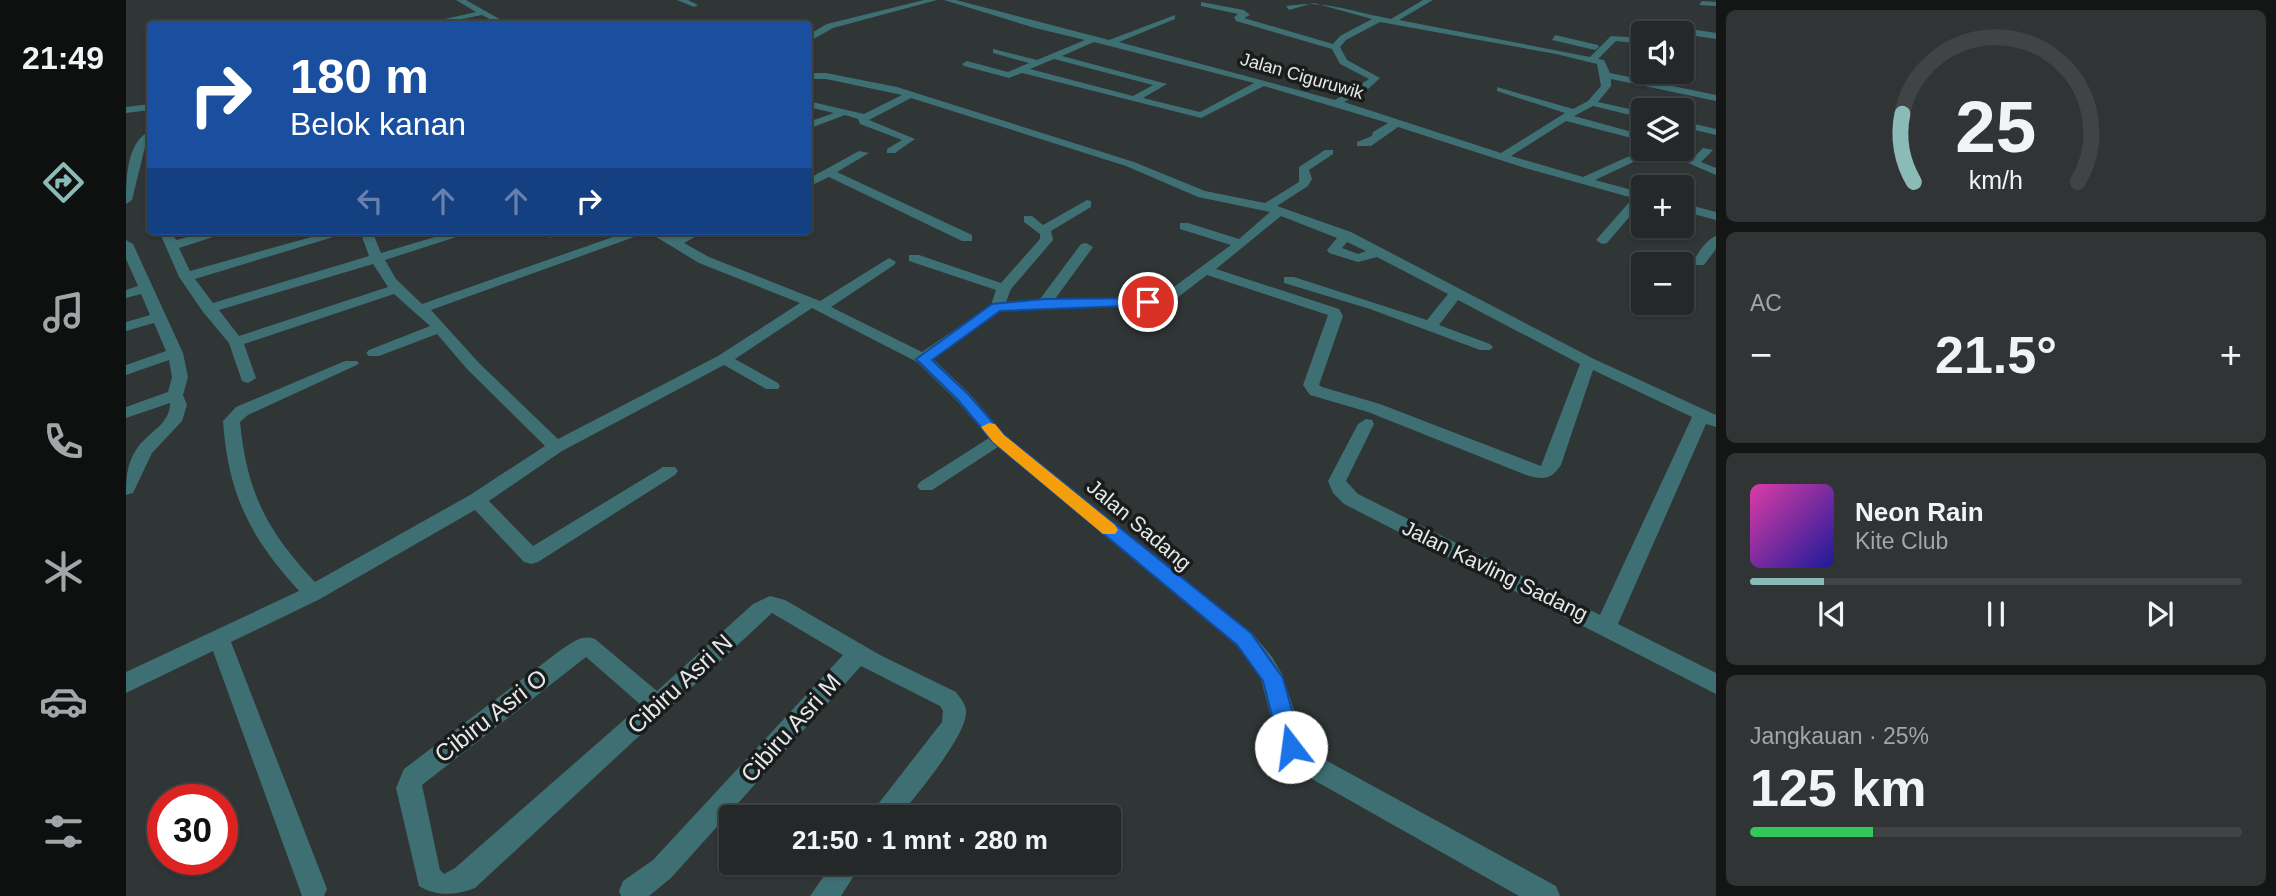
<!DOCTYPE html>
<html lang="id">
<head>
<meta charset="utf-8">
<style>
  body { margin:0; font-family:Arial,sans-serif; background:#303434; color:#f1f3f6; height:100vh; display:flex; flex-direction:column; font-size:26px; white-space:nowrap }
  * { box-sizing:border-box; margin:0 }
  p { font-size:23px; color:#a3a6a8 }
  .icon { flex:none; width:38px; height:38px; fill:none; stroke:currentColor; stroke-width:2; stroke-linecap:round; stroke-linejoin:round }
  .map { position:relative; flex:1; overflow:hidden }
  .sheet { display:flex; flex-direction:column; gap:10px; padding:10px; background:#141616; width:560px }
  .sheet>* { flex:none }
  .hud { position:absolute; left:21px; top:21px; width:665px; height:214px; border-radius:7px; box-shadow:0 2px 5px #0004,0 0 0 2px #414445; background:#1a4fa0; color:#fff; overflow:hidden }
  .fabs { position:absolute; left:1505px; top:21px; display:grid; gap:14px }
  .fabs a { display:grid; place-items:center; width:63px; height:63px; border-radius:7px; background:#242828; box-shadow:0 2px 5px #0004,0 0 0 2px #414445; font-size:35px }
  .speed { position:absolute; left:21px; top:784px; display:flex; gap:14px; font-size:35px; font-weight:700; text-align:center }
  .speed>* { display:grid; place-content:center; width:91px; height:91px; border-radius:50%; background:#242828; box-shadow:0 2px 5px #0004,0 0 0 2px #414445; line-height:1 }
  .speed .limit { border:10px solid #d22; background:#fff; color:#111 }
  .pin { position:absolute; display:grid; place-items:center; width:60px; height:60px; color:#fff; margin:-30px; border:4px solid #fff; border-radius:50%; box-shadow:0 2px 7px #0007 }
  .me { position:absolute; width:77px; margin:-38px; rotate:345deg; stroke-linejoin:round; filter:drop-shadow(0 0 5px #0008) }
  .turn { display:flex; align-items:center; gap:24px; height:147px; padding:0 28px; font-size:32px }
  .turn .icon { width:91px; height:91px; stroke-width:2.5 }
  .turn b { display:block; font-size:49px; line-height:60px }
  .lanes { display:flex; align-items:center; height:66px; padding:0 28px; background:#0003; justify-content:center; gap:35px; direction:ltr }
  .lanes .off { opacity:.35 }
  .big { font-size:52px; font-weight:800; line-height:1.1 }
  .sheet .widget { flex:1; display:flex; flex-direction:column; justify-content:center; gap:10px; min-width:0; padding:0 24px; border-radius:10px; background:#303434 }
  .sheet .dial { align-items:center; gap:0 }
  .dial svg { height:182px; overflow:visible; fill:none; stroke:#414445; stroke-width:7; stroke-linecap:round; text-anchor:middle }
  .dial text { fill:#f1f3f6; stroke:none }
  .song { display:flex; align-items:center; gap:21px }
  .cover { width:84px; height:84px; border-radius:10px; background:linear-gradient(135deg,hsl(320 70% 55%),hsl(240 70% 35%)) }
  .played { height:7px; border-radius:4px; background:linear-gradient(90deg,#8bbbb9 15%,#414445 15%) }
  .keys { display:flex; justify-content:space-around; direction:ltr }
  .heat { display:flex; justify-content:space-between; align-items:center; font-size:38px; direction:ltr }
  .charge { height:10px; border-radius:5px; background:linear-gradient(90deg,#34c759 25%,#414445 0) }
  .trip { position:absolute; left:593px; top:805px; width:402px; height:70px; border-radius:7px; background:#242828; box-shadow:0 2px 5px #0004,0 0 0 2px #414445; font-weight:800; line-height:70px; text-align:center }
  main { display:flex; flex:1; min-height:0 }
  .dock { display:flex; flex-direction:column; width:126px; justify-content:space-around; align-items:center; background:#0e1010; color:#a3a6a8 }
  .dock .icon { width:49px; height:49px }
  .dock .current { color:#8bbbb9 }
  .dock b { font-size:32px; color:#f1f3f6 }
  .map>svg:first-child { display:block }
</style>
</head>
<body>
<main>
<nav class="dock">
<b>21:49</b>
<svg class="icon current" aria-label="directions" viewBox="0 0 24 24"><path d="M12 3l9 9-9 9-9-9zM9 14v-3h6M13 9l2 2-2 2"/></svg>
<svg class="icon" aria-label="music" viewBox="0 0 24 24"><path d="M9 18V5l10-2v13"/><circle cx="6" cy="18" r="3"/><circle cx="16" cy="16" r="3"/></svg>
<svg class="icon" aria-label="phone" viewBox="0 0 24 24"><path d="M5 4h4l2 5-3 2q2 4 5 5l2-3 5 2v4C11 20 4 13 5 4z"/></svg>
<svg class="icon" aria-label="climate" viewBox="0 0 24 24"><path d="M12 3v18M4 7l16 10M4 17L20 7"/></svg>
<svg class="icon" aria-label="car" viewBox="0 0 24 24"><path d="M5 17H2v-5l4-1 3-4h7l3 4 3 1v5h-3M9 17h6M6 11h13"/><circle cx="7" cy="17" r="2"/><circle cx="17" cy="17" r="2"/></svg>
<svg class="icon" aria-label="filters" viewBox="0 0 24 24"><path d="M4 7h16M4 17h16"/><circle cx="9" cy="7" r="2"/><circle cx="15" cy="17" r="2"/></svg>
</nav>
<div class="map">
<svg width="1590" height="896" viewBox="0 0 1590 896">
  <rect width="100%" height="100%" fill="#303536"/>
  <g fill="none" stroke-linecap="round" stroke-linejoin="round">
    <!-- street -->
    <g fill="#3e6f73" fill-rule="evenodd">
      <polygon points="330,0 340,0 382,24 373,24 356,15 311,24 297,24 350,12"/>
      <polygon points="551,0 562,0 572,5 568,7"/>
      <polygon points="798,0 811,0 707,28 682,42 682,35 701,24"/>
      <path d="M818 0H830L983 40 1049 15V19L993 42 1209 100 1243 79 1214 64 1206 49 1110 21 1108 17 1112 14 1075 6V2L1118 10 1124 15 1118 18 1207 44 1214 36 1246 19 1188 3 1163 10 1160 6C1202 0 1225 12 1265 19L1297 0H1307L1273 20 1464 57 1485 36 1517 38V44L1490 41 1472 59 1478 60 1484 73 1590 95V101L1485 79V86L1472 102 1517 112V118L1467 106 1448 116 1517 135V141L1440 121 1385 156 1457 177 1508 154H1516V158L1469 180 1517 193V201L1481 243 1476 244 1470 240 1507 198 1399 168 1272 127 1245 146H1231V142L1246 136 1247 132 1262 123 1138 86 1075 118 896 73 883 78 838 66 836 64 841 61 882 72 903 63 867 53V49L911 60 959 40 909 28ZM1254 22 1430 54 1471 64 1475 86 1462 101 1447 109 1371 87V91L1439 113 1375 153 1218 102 1242 89 1254 78 1221 60 1214 47 1220 40ZM968 42 1128 83 1074 112 1017 98 1041 84 936 56ZM928 59 1027 85 1007 96 904 69Z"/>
      <polygon points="1576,1 1590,2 1590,6 1573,5"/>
      <polygon points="1558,28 1590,33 1590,39 1551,33"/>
      <polygon points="1429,35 1472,45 1473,47 1469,50 1426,40"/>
      <path d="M682 73H700L771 87 1008 162 1079 191 1139 203 1173 182V167L1199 150H1207V154L1183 170 1186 179 1182 186 1151 206 1225 232 1468 359 1590 415V427L1580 424 1492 624 1590 673V694L1218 504 1207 493 1202 481 1232 424 1240 419 1246 420 1248 424 1220 481 1232 494 1474 615 1566 417 1467 370 1435 465C1425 480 1417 480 1400 475L1242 412 1184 395 1177 385 1202 315 1081 275 1051 298 1022 306 918 307 875 311 807 359 843 393 879 435 1126 633 1146 657 1156 674 1181 750 1430 886 1434 896H1393L1163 766 1151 739 1134 676 1110 645 872 447 806 490H794L791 486 794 482 863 438 831 401 791 362 686 308 609 359 652 383 654 386 652 389H640L598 365 436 451 363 501 407 546 537 467H549L552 471 549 475 412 562 405 564 398 562 349 510 194 599 105 642 201 889 198 896H176L87 651 0 693V672L173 591C124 537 102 494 97 421L110 407 219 361H231L233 364 122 415 114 422C121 493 141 531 189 582L344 495 419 446 341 369 311 334 253 356H243L240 353 243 350 304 326 268 294 118 344 130 378 122 383 116 381 103 343 77 312 53 277 33 231H45L50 240 85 231H106L53 248 64 271 207 231H227L69 279 87 303 243 256 234 231H246L255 253 329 231H349L259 260 270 279 296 304 504 231H537L548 237 563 231H580L558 243 583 257 694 301 763 258 770 262 768 265 705 307 796 352 865 305 870 290 783 261V255H793L875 283 914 239V234L898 222V216H906L917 225 961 200 965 201V207L925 231 927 240 885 289 880 302 914 299 955 244 960 243 967 247 929 299 1021 298 1041 292 1105 245 1054 229V223H1062L1113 239 1144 212 1072 197 1000 166 785 98 743 120 789 139 769 153H761V149L776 140 734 124 732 119 719 115 682 129V122L708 113 682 107V101L738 114 776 95 700 79H682ZM1155 216 1211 238 1201 250 1203 253 1232 262 1251 257 1322 294 1301 320 1168 277H1158V283L1244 309 1354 350H1364L1367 347 1364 344 1313 325 1332 300 1454 364 1415 466 1254 404 1196 387 1193 385 1217 316 1213 309 1090 269ZM522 232 573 263 674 303 592 356 432 439 353 363 305 310ZM1221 242 1240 251 1232 254 1216 248ZM247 264 262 287 113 336 93 310Z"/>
      <polygon points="24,104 24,110 0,113 0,107"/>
      <polygon points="1556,121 1590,129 1590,135 1556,127"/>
      <path d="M24 131V141L19 147 6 200 0 204C0 181 0 142 24 131Z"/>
      <polygon points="1577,148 1587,150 1575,162 1590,168 1590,175 1562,163"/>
      <polygon points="733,151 743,153 711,172 846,235 846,241 836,241 703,177 682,187 682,179"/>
      <polygon points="1556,203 1590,212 1590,220 1556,211"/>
      <polygon points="415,231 428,231 430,234 424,238"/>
      <path d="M1590 236V249L1578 265H1568C1567 257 1581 239 1590 236Z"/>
      <path d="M0 240 7 244 57 353 62 377 57 395 61 405 56 421 26 453 7 493 0 495C0 477 1 462 12 447 24 431 44 424 44 403L0 418V407L42 392 46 377 43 360 0 375V365L40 351 28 323 0 331V322L24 315 15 294 0 298V290L12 286 0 259Z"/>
      <path d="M644 596 659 600 754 655 830 692C834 698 840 704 840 711 842 735 789 796 773 817H745L749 808 816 722 817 711 814 706 735 666 545 878 523 896H495L493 891 497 881 527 860 717 655 646 613 349 888C330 896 308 896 293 886L270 788 278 769 436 649C447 642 456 634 469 639L531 691 627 604ZM460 657 515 705 329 868 318 874 314 870 296 785Z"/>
      <polygon points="707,863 736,863 715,896 684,896"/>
    </g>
  </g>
  <!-- route -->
  <polygon fill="#1a73e8" stroke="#114b97" stroke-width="2" points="1022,298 1027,299 1027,305 874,311 806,360 842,394 878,435 1125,633 1157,678 1176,747 1172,754 1165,757 1157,754 1154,747 1137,681 1111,645 867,442 832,400 790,359 866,304 918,299"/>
  <!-- slow -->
  <polygon fill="#f59e0b" points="863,423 869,424 878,435 989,525 992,530 989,534 977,534 867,442 855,427"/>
  <g text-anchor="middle" stroke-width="7" stroke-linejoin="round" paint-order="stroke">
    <!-- far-street labels -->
    <g font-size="18" fill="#e5e8e8" stroke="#1a1c1c">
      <text transform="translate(1176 76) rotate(16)" y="6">Jalan Ciguruwik</text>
    </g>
    <!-- street labels -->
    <g font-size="21" fill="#e5e8e8" stroke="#1a1c1c">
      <text transform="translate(1013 525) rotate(40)" y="7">Jalan Sadang</text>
      <text transform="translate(1369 571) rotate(26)" y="7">Jalan Kavling Sadang</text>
    </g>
    <!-- near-street labels -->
    <g font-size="24" fill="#e5e8e8" stroke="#1a1c1c">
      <text transform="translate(554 684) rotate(-43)" y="8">Cibiru Asri N</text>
      <text transform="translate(365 716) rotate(-38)" y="8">Cibiru Asri O</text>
      <text transform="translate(665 728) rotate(-48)" y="8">Cibiru Asri M</text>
    </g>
  </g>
</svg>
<div class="fabs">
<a><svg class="icon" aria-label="sound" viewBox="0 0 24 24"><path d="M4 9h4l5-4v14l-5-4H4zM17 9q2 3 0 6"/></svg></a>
<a><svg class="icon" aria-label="layers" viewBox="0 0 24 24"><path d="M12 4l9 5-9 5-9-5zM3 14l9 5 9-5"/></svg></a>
<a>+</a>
<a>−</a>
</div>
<div class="speed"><div class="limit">30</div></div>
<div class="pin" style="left:1022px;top:302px;background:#d93025"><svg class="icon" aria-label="arrive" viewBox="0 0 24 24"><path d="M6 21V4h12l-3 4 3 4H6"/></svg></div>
<svg class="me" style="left:1165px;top:747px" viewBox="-20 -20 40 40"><circle r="19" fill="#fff"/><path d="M0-13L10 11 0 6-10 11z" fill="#1a73e8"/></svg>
<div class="trip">21:50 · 1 mnt · 280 m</div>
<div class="hud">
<div class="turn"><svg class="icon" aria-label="right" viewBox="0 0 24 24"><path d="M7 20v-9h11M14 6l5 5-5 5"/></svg><div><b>180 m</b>Belok kanan</div></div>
<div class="lanes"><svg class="icon off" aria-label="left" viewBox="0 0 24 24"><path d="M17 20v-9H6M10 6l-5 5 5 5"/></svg><svg class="icon off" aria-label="ahead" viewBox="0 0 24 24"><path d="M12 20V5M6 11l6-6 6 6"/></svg><svg class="icon off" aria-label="ahead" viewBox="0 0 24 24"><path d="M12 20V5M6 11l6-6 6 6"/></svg><svg class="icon" aria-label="right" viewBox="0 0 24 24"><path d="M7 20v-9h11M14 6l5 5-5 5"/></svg></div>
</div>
</div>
<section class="sheet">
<div class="widget dial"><svg viewBox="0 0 100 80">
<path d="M14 69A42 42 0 1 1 86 69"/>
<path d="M14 69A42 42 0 0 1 9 39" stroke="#8bbbb9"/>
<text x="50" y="56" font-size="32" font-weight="700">25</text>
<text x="50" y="72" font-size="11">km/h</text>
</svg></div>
<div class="widget"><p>AC</p>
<div class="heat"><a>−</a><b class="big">21.5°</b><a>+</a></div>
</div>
<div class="widget">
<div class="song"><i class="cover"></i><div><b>Neon Rain</b><p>Kite Club</p></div></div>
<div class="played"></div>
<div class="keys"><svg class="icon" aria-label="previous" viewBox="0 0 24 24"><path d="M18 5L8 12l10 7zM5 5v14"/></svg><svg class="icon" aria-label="pause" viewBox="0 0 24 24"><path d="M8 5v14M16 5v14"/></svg><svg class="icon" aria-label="next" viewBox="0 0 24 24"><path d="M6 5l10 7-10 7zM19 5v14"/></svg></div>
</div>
<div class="widget"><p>Jangkauan · 25%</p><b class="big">125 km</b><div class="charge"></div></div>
</section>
</main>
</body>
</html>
